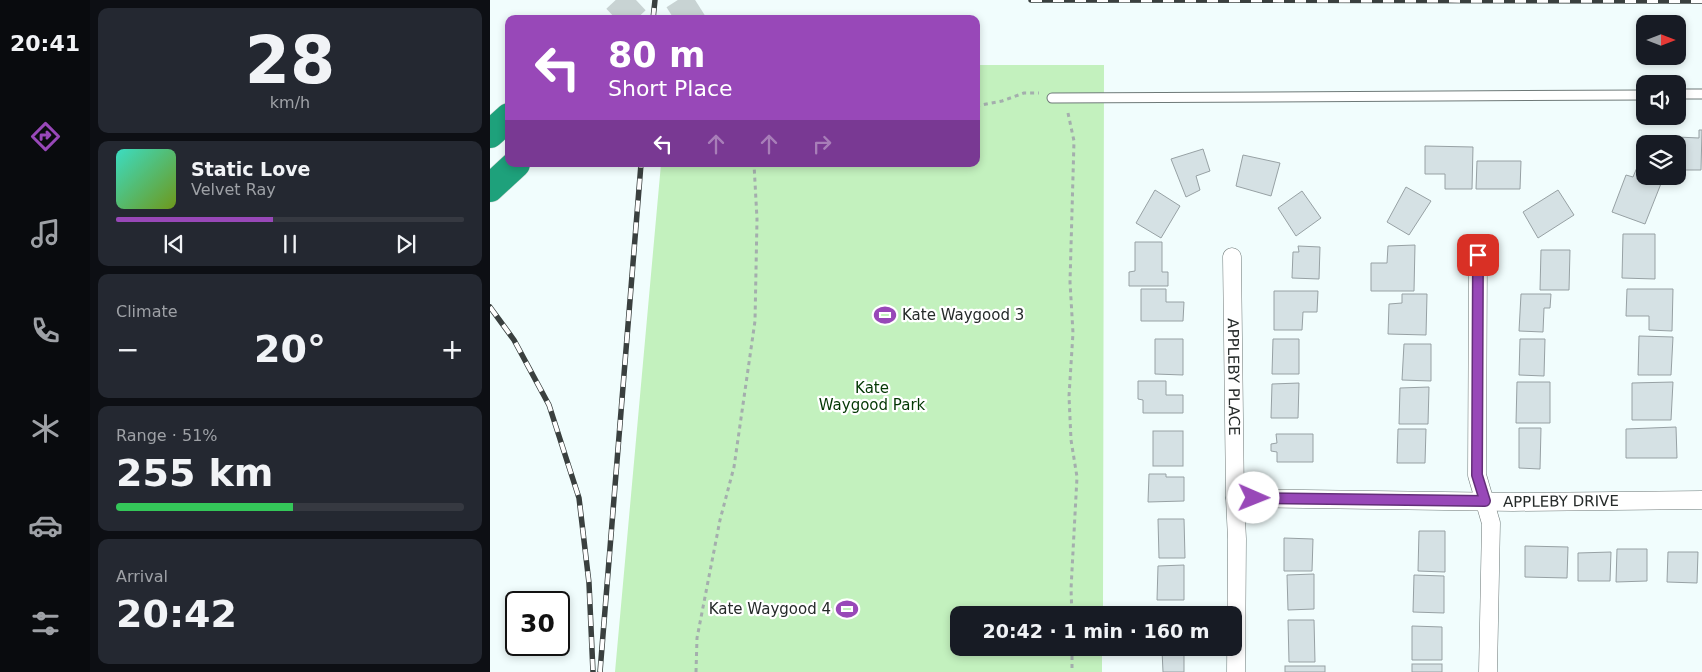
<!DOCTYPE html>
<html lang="en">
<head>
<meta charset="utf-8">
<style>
  body { margin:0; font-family:"DejaVu Sans",sans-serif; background:#242831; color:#f1f3f6; height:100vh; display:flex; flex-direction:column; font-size:19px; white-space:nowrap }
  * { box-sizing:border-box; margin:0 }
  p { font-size:16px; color:#9ea1a6 }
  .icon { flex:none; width:28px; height:28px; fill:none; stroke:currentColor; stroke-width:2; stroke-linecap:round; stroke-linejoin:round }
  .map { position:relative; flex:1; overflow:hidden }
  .side { display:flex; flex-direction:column; gap:8px; padding:8px; background:#0d0f14; width:400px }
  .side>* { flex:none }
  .guide { position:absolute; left:15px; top:15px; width:475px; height:152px; border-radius:10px; box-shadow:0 2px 8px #0003; background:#9848b8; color:#fff; overflow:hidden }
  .needle { width:32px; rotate:90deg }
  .tools { position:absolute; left:1146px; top:15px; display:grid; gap:10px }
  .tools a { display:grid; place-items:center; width:50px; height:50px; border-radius:10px; background:#171b24; box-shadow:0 2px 8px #0003; font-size:25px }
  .speed { position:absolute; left:15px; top:591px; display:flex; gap:10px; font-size:25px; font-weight:700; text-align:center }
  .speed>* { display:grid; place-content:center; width:65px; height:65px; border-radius:50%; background:#171b24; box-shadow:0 2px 8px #0003; line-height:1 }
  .speed .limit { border:2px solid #111; border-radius:8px; background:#fff; color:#111 }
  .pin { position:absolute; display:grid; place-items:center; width:42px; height:42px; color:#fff; margin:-21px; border-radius:10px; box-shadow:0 2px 8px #0006 }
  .me { position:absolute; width:55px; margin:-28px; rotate:91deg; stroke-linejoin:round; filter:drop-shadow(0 0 4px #0008) }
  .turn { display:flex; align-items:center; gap:18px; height:105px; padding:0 20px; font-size:22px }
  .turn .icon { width:65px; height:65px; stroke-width:2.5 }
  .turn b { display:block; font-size:35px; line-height:42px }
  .lanes { display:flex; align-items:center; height:48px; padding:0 20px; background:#0003; justify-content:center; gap:25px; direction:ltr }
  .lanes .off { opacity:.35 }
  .big { font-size:38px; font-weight:800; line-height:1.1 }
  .side .tile { flex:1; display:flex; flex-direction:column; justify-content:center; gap:8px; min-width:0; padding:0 18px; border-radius:10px; background:#242831 }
  .side .dial { align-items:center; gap:0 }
  .dial b { font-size:65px; line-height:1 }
  .song { display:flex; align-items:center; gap:15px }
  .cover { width:60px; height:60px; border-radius:8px; background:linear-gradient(135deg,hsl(170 70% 55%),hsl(80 70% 35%)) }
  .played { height:5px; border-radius:2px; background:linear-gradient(90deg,#9848b8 45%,#363941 45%) }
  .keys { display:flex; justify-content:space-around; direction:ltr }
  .heat { display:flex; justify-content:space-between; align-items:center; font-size:28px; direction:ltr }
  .charge { height:8px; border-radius:4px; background:linear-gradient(90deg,#34c759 51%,#363941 0) }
  .trip { position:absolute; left:460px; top:606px; width:292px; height:50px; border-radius:10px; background:#171b24; box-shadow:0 2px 8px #0003; font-weight:800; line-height:50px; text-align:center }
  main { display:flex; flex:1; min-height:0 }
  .menu { display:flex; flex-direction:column; width:90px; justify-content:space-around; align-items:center; background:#090b0e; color:#9ea1a6 }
  .menu .icon { width:35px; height:35px }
  .menu .selected { color:#9848b8 }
  .menu b { font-size:22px; color:#f1f3f6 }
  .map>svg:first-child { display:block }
</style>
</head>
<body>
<main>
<nav class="menu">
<b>20:41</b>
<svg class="icon selected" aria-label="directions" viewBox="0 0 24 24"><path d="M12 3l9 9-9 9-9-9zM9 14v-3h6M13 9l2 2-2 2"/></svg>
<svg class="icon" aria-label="music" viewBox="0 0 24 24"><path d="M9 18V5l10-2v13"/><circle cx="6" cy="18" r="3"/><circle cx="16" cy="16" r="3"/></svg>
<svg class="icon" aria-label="phone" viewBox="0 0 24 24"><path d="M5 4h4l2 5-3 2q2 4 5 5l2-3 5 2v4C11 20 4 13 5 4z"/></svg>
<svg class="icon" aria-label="climate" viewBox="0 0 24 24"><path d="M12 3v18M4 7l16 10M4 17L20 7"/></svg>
<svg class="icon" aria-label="car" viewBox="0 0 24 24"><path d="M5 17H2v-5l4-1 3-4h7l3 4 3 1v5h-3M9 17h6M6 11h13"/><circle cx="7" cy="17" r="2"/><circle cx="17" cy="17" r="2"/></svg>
<svg class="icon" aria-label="filters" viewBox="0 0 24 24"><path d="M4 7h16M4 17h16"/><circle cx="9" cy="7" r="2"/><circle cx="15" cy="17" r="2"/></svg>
</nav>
<section class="side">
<div class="tile dial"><b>28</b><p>km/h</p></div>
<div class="tile">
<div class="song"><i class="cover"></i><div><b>Static Love</b><p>Velvet Ray</p></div></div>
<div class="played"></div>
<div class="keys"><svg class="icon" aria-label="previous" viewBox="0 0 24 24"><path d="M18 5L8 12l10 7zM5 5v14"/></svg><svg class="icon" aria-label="pause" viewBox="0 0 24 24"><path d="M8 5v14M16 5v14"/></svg><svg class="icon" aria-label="next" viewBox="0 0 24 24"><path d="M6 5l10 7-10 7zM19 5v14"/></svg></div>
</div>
<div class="tile"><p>Climate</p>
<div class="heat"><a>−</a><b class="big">20°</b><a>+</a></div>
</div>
<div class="tile"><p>Range · 51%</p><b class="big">255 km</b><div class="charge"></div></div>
<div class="tile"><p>Arrival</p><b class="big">20:42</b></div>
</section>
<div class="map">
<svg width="1212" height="672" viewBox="0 0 1212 672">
  <rect width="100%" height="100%" fill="#f1fdfd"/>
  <!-- green -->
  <polygon fill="#c3f1be" points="486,65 614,65 613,615 469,615 469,648 612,648 612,672 125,672 171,164 486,164"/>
  <!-- building -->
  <g fill="#d5e1e4" stroke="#97a1a4">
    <polygon points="1209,130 1212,130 1211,170 1188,170 1187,137 1209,138"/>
    <polygon points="935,146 983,147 982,189 955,189 955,174 935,174"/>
    <polygon points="713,149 720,171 706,176 710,190 696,197 681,159"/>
    <polygon points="753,155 790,163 781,196 746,186"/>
    <polygon points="1151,158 1155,160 1155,176 1174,176 1155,224 1122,212 1136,175 1143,177"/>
    <polygon points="987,161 1031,161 1030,189 986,189"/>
    <polygon points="916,187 941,201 919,235 897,222"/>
    <polygon points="665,190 690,206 671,238 646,223"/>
    <polygon points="1068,190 1084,215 1048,238 1033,212"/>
    <polygon points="812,191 831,218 806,236 788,208"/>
    <polygon points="1133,234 1165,234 1165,279 1132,278"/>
    <polygon points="645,242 672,242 672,272 678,272 678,286 639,286 639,272 645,271"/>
    <polygon points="925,245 924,291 881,291 881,263 897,263 898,246"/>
    <polygon points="808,246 830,247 829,279 802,278 803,252 809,252"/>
    <polygon points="1051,250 1080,250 1079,290 1050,290"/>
    <polygon points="651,289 676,289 676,302 694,302 693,321 651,321"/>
    <polygon points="1137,289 1183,289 1182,331 1159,330 1159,316 1136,316"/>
    <polygon points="784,291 828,291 827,312 813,312 812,330 784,330"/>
    <polygon points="912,294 937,294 936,335 898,334 899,304 912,303"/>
    <polygon points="1031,294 1061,294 1060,308 1054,308 1053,332 1029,331"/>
    <polygon points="1149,336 1183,337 1181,375 1148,375"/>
    <polygon points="665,339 693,339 693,375 665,374"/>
    <polygon points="783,339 809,339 809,374 782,374"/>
    <polygon points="1030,339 1055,339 1054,376 1029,375"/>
    <polygon points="914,344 941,344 941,381 912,380"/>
    <polygon points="648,381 676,381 676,395 693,395 693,413 653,413 653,400 648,399"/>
    <polygon points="1027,382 1060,382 1060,423 1026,423"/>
    <polygon points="1183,382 1181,420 1142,420 1142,383"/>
    <polygon points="809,383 808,418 781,418 782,384"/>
    <polygon points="939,387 938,424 909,424 910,388"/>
    <polygon points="1186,427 1187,458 1136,458 1136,429"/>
    <polygon points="1029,428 1051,428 1050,469 1029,468"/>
    <polygon points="908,429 936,429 935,463 907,463"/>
    <rect x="663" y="431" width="30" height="35"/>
    <polygon points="786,434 823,434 823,462 787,462 787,452 781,451 781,444 787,443"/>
    <polygon points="659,474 676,474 676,477 694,477 694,501 658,502"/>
    <polygon points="668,519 694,519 695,558 669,558"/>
    <polygon points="929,531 955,531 955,572 928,571"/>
    <polygon points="794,538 823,539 822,571 794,571"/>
    <polygon points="1035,546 1078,547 1077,578 1035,577"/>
    <polygon points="1127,549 1157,549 1157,581 1126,582"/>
    <polygon points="1121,552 1120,581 1088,581 1088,553"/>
    <polygon points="1178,552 1208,552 1207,583 1177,582"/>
    <polygon points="694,565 694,600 667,600 668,566"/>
    <polygon points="824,574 824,609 798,610 797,575"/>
    <polygon points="924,575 954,576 954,613 923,612"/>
    <rect x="668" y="609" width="26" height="6"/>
    <polygon points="798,620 824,620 825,662 799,662"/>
    <polygon points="922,626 952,627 952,660 922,660"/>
    <polygon points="672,650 694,650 694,672 673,672"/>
    <rect x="922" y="664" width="30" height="8"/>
    <rect x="795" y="666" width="40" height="6"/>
  </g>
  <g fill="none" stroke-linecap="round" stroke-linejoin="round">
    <!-- motorway-tunnel -->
    <g stroke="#c8d3d3" stroke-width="28" stroke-dasharray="28 14" stroke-linecap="butt">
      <polyline points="126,19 146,0"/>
      <polyline points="184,19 214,0"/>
    </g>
    <!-- service casing -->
    <g stroke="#6e7978" stroke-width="11">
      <g id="service">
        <polyline points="1188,94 1212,94"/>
        <polyline points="562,98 1155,95"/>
      </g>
    </g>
    <!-- minor casing -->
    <g stroke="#6e7978" stroke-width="19">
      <g id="minor">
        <polyline points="988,255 987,475 1001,523 998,672"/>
        <path id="s1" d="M742 257 745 498"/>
        <path id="s2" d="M746 672 747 539 745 498 1023 502 1212 500"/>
      </g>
    </g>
    <!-- motorway casing -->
    <g stroke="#d8d9d8" stroke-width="29">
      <g id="motorway">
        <polyline points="0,134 19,117"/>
        <polyline points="0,188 26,164"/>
      </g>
    </g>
    <!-- path -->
    <g stroke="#a4aead" stroke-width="3" stroke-dasharray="4 4" stroke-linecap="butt">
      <polyline points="486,106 512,101 534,93 549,93"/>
      <polyline points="578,113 584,141 580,282 583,333 579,396 581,440 587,477 581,589 582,615"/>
      <polyline points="582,648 582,672"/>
      <polyline points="206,672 207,638 230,520 244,467 265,321 267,219 264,164"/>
    </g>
    <!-- service -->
    <use href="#service" stroke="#fff" stroke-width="9"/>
    <!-- minor -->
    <use href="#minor" stroke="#fff" stroke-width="18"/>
    <!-- motorway -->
    <use href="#motorway" stroke="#1ea17b" stroke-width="28"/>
    <!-- rail casing -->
    <g stroke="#3a403f" stroke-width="5.5">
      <g id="rail">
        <polyline points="541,0 1212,1"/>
        <polyline points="163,19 165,0"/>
        <polyline points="0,307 24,340 59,405 89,498 99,583 103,672"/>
        <polyline points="110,672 151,164"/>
      </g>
    </g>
    <!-- rail -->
    <use href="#rail" stroke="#fff" stroke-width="4" stroke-dasharray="11" stroke-linecap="butt"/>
  </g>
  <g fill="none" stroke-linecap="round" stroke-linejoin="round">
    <!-- route casing -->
    <g stroke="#632f78" stroke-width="12">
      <polyline id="route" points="764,498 995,501 987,475 988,255"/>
    </g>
    <!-- route -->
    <use href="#route" stroke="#9848b8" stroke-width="9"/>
  </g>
  <!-- icons -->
  <defs>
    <g id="stadium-bare" transform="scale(1.725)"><path d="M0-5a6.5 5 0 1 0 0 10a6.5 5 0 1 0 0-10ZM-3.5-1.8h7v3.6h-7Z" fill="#9848b8" stroke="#fff" stroke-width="2.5" paint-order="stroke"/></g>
  </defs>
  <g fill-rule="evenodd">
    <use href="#stadium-bare" x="395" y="315"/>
    <use href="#stadium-bare" x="357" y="609"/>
  </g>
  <g text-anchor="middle" stroke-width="4.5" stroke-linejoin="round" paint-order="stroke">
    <!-- poi labels -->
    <g font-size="15" fill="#252a29" stroke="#fff" text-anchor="start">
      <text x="412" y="320">Kate Waygood 3</text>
      <text x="341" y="614" text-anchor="end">Kate Waygood 4</text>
    </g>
    <!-- street labels -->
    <g font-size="15" fill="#252a29" stroke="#fff">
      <text dy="5" stroke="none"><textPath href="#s1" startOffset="120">APPLEBY PLACE</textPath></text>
      <text dy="5" stroke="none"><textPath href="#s2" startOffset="500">APPLEBY DRIVE</textPath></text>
    </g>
    <!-- park labels -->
    <g font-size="15" fill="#033703" stroke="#fff">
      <text x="382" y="393">Kate<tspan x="382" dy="17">Waygood Park</tspan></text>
    </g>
  </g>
</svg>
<div class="tools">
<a><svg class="needle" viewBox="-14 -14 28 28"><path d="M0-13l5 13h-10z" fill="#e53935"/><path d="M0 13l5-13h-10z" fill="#9ea1a6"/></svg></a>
<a><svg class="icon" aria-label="sound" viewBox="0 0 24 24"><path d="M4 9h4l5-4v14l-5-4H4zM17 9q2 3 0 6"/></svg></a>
<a><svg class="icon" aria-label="layers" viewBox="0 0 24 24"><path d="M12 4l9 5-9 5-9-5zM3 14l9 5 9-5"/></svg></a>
</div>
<div class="speed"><div class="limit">30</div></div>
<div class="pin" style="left:988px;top:255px;background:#d93025"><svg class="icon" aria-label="arrive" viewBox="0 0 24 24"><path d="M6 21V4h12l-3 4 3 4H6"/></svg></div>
<svg class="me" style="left:764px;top:498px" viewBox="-20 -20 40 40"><circle r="19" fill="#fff"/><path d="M0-13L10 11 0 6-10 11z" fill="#9848b8"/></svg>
<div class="trip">20:42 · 1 min · 160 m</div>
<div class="guide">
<div class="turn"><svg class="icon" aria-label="left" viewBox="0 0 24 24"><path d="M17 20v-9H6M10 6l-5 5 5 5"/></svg><div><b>80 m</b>Short Place</div></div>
<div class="lanes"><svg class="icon" aria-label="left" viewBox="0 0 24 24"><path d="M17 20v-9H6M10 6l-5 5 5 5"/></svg><svg class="icon off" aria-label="ahead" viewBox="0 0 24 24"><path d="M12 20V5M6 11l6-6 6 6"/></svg><svg class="icon off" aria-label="ahead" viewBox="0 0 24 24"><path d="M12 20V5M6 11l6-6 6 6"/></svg><svg class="icon off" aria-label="right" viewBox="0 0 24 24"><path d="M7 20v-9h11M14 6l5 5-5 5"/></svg></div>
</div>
</div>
</main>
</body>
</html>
